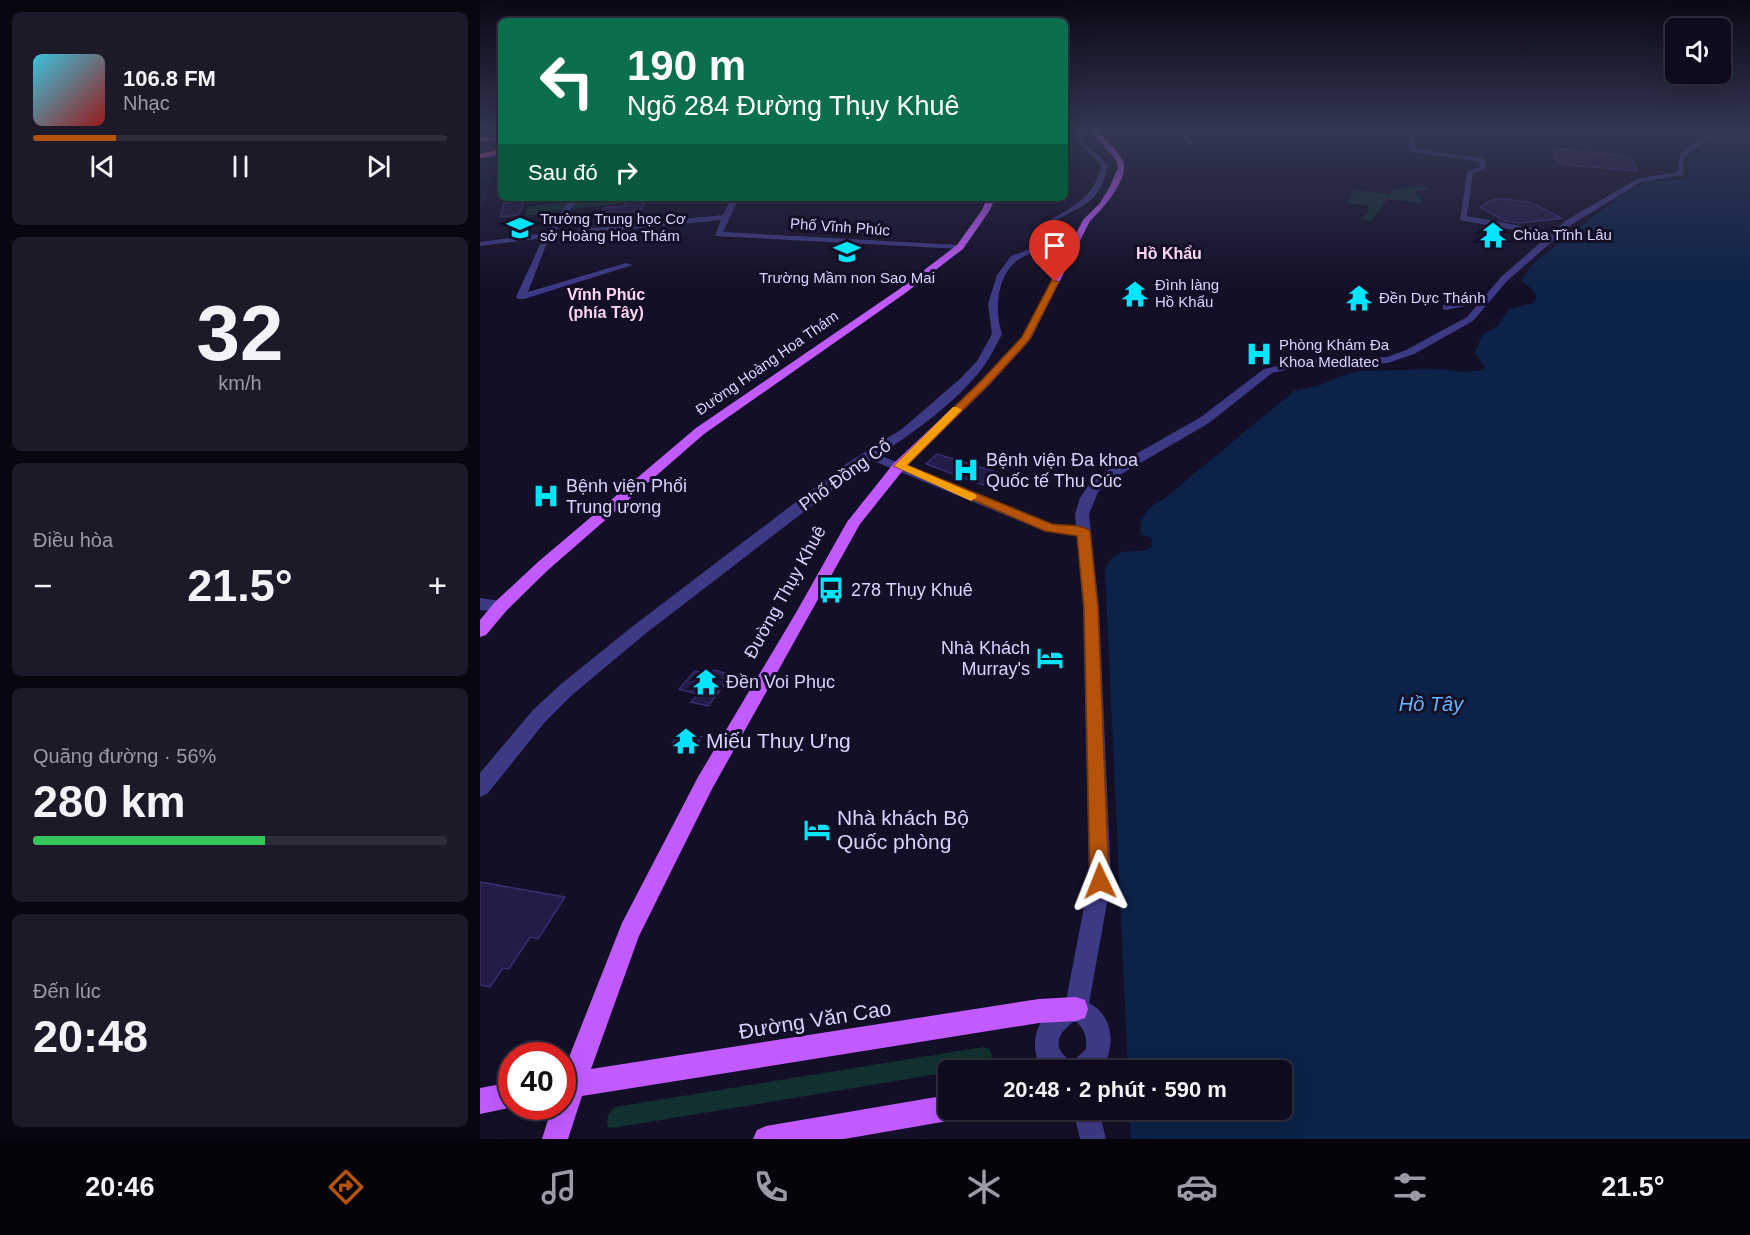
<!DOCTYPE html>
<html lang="vi">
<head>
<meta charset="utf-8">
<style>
  body { margin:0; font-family:Helvetica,sans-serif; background:#1c1929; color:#f1f3f6; height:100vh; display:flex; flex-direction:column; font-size:22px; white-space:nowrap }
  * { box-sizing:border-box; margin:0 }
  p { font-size:20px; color:#9b9ba3 }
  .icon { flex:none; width:33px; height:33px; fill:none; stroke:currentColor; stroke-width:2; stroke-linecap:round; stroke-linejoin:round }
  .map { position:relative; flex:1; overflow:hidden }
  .side { display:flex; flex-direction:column; gap:12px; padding:12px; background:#08060f; width:480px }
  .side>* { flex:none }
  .hud { position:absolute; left:18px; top:18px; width:570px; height:183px; border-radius:9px; box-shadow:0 6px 24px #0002,0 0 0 2px #2e2b3b; background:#0b6e4f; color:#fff; overflow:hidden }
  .buttons { position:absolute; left:1185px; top:18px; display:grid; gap:12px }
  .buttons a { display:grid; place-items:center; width:66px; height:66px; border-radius:9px; background:#0e0b1c; box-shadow:0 6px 24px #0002,0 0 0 2px #2e2b3b; font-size:30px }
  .speed { position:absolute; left:18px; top:1042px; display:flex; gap:12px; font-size:30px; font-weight:700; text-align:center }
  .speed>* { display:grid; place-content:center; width:78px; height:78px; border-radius:50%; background:#0e0b1c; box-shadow:0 6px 24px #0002,0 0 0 2px #2e2b3b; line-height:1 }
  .speed .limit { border:9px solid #d22; background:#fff; color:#111 }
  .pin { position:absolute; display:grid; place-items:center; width:51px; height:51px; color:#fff; margin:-62px -26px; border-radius:50% 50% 50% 0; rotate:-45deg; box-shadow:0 0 6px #0007 }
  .pin .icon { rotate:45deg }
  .me { position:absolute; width:66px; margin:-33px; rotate:358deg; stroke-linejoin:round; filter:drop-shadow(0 0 4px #0008) }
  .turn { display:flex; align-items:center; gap:21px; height:126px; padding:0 30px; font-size:27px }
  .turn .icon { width:78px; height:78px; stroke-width:2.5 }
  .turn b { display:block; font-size:42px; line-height:51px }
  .then { display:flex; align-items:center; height:57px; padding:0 30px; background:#0003; gap:12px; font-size:22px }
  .big { font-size:45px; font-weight:600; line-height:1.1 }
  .side .widget { flex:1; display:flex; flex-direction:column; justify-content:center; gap:9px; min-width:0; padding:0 21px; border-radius:9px; background:#1c1929 }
  .side .dial { align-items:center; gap:0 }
  .dial b { font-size:78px; line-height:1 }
  .song { display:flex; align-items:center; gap:18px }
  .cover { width:72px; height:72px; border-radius:9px; background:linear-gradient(135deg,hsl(190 70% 55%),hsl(0 70% 35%)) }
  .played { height:6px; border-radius:3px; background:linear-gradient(90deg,#b45309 20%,#2e2b3b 20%) }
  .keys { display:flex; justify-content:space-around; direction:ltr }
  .heat { display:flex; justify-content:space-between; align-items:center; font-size:33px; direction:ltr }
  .charge { height:9px; border-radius:4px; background:linear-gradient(90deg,#34c759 56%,#2e2b3b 0) }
  .trip { position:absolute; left:458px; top:1060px; width:354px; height:60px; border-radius:9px; background:#0e0b1c; box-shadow:0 6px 24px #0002,0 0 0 2px #2e2b3b; font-weight:600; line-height:60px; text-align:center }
  .dock { display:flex; height:96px; justify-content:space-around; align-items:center; background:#06040b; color:#9b9ba3 }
  .dock .icon { width:42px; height:42px }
  .dock .on { color:#b45309 }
  .dock b { font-size:27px; color:#f1f3f6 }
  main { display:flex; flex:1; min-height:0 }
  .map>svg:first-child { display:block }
</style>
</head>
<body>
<main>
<section class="side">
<div class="widget">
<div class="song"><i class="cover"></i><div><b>106.8 FM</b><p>Nhạc</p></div></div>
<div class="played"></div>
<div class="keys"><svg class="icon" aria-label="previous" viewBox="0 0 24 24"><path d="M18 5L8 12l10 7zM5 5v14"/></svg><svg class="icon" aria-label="pause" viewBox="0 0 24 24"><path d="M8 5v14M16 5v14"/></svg><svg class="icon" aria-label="next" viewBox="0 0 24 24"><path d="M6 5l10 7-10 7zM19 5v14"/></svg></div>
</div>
<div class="widget dial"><b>32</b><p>km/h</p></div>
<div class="widget"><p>Điều hòa</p>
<div class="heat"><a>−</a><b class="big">21.5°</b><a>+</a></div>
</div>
<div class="widget"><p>Quãng đường · 56%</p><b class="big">280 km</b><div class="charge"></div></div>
<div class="widget"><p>Đến lúc</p><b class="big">20:48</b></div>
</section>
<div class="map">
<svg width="1270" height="1139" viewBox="0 0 1270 1139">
  <rect width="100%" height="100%" fill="#130f26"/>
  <!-- green -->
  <g fill="#12302f">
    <polygon points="936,187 948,188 949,190 937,190 935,195 942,197 942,203 907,199 892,221 879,219 889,213 887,205 867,204 875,190 910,194 913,189 921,190 922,188"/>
    <polygon points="128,198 143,198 140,204 91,209 95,201"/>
    <polygon points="91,202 85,210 45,216 48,206"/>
    <path d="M503 1047 509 1049 512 1055 511 1062 506 1066 133 1128 128 1127C126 1118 128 1113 135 1107Z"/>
  </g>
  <!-- water -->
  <path fill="#0c2248" d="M1255 129H1270V1139H651L649 1110H801V1071H648L625 569C640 541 651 558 672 547V540L667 536 661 535C658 516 668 507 684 499L814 391 841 385 861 376 879 371 958 369 986 372 1003 370 1005 367 995 353 1002 335 1017 327 1029 309 1054 303C1060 292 1049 288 1042 281V278L1056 261 1141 195 1167 181 1205 179 1208 176V155Z"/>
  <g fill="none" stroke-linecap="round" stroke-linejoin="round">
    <!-- stream -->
    <polyline stroke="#0c2248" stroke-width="1.5" points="0,175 9,179 0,205"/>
  </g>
  <!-- building -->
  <g fill="#241b47" stroke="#3b2d73" stroke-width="1.5">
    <polygon points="1071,148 1150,156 1157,171 1078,164"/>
    <polygon points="26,198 45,198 39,215 20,217"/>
    <polygon points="148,198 166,198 156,222 115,226 124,208 144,206"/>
    <polygon points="1023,199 1050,202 1082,218 1039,223 1025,221 1000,207 1011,200"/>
    <polygon points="457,454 503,468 517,472 503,485 446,464"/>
    <polygon points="234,670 252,675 228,706 211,702 218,694 199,689 215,671 230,674"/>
    <polygon points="199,734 222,737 214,749 191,745"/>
    <polygon points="0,882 85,897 58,939 50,937 29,969 23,968 10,987 0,985"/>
  </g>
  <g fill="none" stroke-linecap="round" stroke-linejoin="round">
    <!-- minor -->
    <g fill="#3d3a85" fill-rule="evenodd">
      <path d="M593 129H599L603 140 627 164C621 216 584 204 561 235L563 244 561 248 594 255 590 258C580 256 567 252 557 253 519 256 512 306 522 334 517 343 512 354 506 363 481 399 436 431 399 455L572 524 596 527 595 514 600 498 608 486 628 470 721 417 784 369 824 360 907 357 926 350 987 317 999 303 966 310 963 309V305L982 299 1004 297 1021 277 1068 236 980 220 987 172 1000 167 1001 162 931 152 926 129H932L936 149 1006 159 1005 169 993 173 987 216 1073 232 1085 221 1157 179 1198 172C1197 152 1208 145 1225 136L1175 129 1231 133 1242 129H1250L1209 152 1204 158 1203 175 1161 182 1091 225 1027 281 993 321 934 354 908 363 824 366 792 373 729 423 638 476 618 492 609 514 619 608 631 881 609 1003C635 1016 636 1050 620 1071H563C546 1045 557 1012 586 1001L609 881 603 608 597 536 564 531 391 460 165 634 92 695 65 722 7 794 0 797V773L53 710 80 685 153 626 366 464 422 429 481 378 497 361 512 334 508 304 517 275 531 256 553 248 555 244 553 235 556 229C584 209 615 203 621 164L598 142ZM593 1022H597C605 1031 607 1037 606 1049L592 1062C572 1049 576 1035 593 1022Z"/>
      <polygon points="697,129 703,129 713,146 709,146"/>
      <polygon points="91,198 99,198 75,232 243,215 251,198 259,198 243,232 480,245 484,247 480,249 235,236 241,220 72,237 66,245 48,292 146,263 153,265 44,299 38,299 36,297 63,238 0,246 0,242 66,233"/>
      <polygon points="0,598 27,602 29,606 27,610 21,612 0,610"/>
      <polygon points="593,1110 619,1110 626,1139 600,1139"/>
    </g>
    <!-- major -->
    <g fill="#c25bff" fill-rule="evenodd">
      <path d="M609 129H615C623 138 637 149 643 161 650 178 622 210 610 221L550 340 510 384 424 469 380 524 232 789 159 936 111 1069 559 999 596 997 605 1000 608 1009 605 1018 596 1021 559 1023 102 1096 88 1139H62L72 1107H82V1075L142 923 218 777 317 611 367 522 414 463 502 380 542 337 603 220 620 203 629 188 638 168 636 160Z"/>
      <polygon points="21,136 21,140 0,142 0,138"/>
      <polygon points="21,151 21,155 0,158 0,154"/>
      <polygon points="507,198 515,198 510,210 483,249 424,294 224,434 68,570 27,610 6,635 0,637 0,620 15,602 58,562 216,428 418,290 477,245 502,210"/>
      <polygon points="32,1082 32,1107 34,1107 0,1114 0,1088"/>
      <polygon points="468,1095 468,1110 480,1110 477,1117 468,1121 364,1139 273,1139 277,1130 286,1126"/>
    </g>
    <!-- highway -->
    <polygon fill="#ff4fa3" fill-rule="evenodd" points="21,149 21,153 0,158 0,154"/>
  </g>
  <!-- sky -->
  <linearGradient id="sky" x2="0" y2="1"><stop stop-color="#0a0815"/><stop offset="0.45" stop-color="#333752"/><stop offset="1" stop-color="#333752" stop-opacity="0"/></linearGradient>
  <rect width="1270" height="288" fill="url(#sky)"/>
  <!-- route -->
  <path fill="#b45309" stroke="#753606" stroke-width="1.5" d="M572 280 579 282 549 340 509 384 427 465 572 524C583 526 603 524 610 531L618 608 629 881 626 888 620 891 613 888 610 881 604 608 597 536 565 531 414 466 502 380 542 337Z"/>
  <!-- slow -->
  <polygon fill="#f59e0b" points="473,407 477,407 482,410 427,465 495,494 497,497 491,501 414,466"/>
  <!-- icons -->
  <defs>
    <g id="school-bare" transform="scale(2.07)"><path d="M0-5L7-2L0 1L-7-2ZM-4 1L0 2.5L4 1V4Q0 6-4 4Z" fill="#00e5ff" stroke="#130f26" stroke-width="2.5" paint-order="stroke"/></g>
    <g id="temple-bare" transform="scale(2.07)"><path d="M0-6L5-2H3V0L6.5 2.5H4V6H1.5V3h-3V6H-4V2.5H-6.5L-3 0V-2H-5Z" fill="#00e5ff" stroke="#130f26" stroke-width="2.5" paint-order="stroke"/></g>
    <g id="hospital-bare" transform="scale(2.07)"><path d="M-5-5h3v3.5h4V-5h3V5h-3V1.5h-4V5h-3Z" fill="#00e5ff" stroke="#130f26" stroke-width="2.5" paint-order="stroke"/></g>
    <g id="bus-bare" transform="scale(2.07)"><path d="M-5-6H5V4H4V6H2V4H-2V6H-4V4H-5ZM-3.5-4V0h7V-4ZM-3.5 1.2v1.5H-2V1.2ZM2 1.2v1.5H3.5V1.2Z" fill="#00e5ff" stroke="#130f26" stroke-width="2.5" paint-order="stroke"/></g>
    <g id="hotel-bare" transform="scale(2.07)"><path d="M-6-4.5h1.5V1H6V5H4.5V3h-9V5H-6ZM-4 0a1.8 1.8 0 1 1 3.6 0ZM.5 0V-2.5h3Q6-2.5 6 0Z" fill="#00e5ff" stroke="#130f26" stroke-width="2.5" paint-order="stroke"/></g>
  </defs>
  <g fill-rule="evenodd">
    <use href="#school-bare" x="40" y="228"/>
    <use href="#temple-bare" x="1013" y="235"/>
    <use href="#school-bare" x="367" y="252"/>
    <use href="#temple-bare" x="655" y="294"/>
    <use href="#temple-bare" x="879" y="298"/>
    <use href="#hospital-bare" x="779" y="354"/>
    <use href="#hospital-bare" x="486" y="470"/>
    <use href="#hospital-bare" x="66" y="496"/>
    <use href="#bus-bare" x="351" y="590"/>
    <use href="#hotel-bare" x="570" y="658"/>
    <use href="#temple-bare" x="226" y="682"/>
    <use href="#temple-bare" x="206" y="741"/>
    <use href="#hotel-bare" x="337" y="830"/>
  </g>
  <g text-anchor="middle" stroke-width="6" stroke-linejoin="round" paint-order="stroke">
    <!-- far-poi labels -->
    <g font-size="15" fill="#d9d4ff" stroke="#130f26" text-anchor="start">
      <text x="60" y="224">Trường Trung học Cơ<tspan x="60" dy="17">sở Hoàng Hoa Thám</tspan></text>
      <text x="1033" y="240">Chùa Tĩnh Lâu</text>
      <text x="367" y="283" text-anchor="middle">Trường Mầm non Sao Mai</text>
      <text x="675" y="290">Đình làng<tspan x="675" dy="17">Hồ Khẩu</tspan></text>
      <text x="899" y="303">Đền Dực Thánh</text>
      <text x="799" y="350">Phòng Khám Đa<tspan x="799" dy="17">Khoa Medlatec</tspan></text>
    </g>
    <!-- far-street labels -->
    <g font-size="15" fill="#d9d4ff" stroke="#130f26">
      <text transform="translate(360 227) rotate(4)" y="5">Phố Vĩnh Phúc</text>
      <text transform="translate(287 363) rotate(-35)" y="5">Đường Hoàng Hoa Thám</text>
    </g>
    <!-- far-neighbourhood labels -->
    <g font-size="16" font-weight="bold" fill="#ffd6f0" stroke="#130f26">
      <text x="689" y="259">Hồ Khẩu</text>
      <text x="126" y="300">Vĩnh Phúc<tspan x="126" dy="18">(phía Tây)</tspan></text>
    </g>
    <!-- poi labels -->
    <g font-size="18" fill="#d9d4ff" stroke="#130f26" text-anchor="start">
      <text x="506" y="466">Bệnh viện Đa khoa<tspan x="506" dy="21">Quốc tế Thu Cúc</tspan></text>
      <text x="86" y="492">Bệnh viện Phổi<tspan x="86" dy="21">Trung ương</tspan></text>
      <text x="371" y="596">278 Thụy Khuê</text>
      <text x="550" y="654" text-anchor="end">Nhà Khách<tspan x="550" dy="21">Murray's</tspan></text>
      <text x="246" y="688">Đền Voi Phục</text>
    </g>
    <!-- street labels -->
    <g font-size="18" fill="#d9d4ff" stroke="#130f26">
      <text transform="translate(365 475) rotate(-36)" y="6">Phố Đồng Cổ</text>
      <text transform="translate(305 592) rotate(-61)" y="6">Đường Thụy Khuê</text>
    </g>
    <!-- water labels -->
    <g font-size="20" font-style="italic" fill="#62b6ff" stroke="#130f26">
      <text x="951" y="711">Hồ Tây</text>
    </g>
    <!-- near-poi labels -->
    <g font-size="21" fill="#d9d4ff" stroke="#130f26" text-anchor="start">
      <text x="226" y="748">Miếu Thuỵ Ưng</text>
      <text x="357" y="825">Nhà khách Bộ<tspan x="357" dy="24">Quốc phòng</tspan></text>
    </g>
    <!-- near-street labels -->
    <g font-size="21" fill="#d9d4ff" stroke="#130f26">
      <text transform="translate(335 1020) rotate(-9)" y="7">Đường Văn Cao</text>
    </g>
  </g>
</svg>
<div class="buttons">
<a><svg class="icon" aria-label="sound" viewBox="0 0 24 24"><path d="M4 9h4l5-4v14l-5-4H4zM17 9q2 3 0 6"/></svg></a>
</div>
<div class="speed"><div class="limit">40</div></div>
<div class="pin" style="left:575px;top:282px;background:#d93025"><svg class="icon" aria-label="arrive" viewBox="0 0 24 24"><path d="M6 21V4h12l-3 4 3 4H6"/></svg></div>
<svg class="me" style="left:620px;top:881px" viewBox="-20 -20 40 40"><path d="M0-17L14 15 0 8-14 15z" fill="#b45309" stroke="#fff" stroke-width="4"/></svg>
<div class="trip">20:48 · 2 phút · 590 m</div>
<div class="hud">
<div class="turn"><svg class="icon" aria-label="left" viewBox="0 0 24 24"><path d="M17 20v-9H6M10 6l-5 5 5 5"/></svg><div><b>190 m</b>Ngõ 284 Đường Thụy Khuê</div></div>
<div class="then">Sau đó<svg class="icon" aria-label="right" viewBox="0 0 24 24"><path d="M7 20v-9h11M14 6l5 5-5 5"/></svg></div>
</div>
</div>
</main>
<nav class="dock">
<b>20:46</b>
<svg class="icon on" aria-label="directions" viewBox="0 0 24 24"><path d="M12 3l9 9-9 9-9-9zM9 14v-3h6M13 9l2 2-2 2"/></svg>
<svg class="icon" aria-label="music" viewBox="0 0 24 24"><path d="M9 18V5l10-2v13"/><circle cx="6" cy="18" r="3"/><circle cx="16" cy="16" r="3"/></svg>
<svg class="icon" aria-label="phone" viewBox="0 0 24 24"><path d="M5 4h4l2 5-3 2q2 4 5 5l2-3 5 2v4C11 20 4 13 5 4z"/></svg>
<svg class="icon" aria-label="climate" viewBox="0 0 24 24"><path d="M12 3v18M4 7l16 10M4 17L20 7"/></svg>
<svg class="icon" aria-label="car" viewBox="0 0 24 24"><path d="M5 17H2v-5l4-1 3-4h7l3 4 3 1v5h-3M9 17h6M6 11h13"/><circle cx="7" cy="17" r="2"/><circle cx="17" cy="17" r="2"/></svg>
<svg class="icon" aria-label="filters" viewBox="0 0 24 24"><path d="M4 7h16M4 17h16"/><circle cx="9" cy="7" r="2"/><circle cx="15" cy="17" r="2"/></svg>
<b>21.5°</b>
</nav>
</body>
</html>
